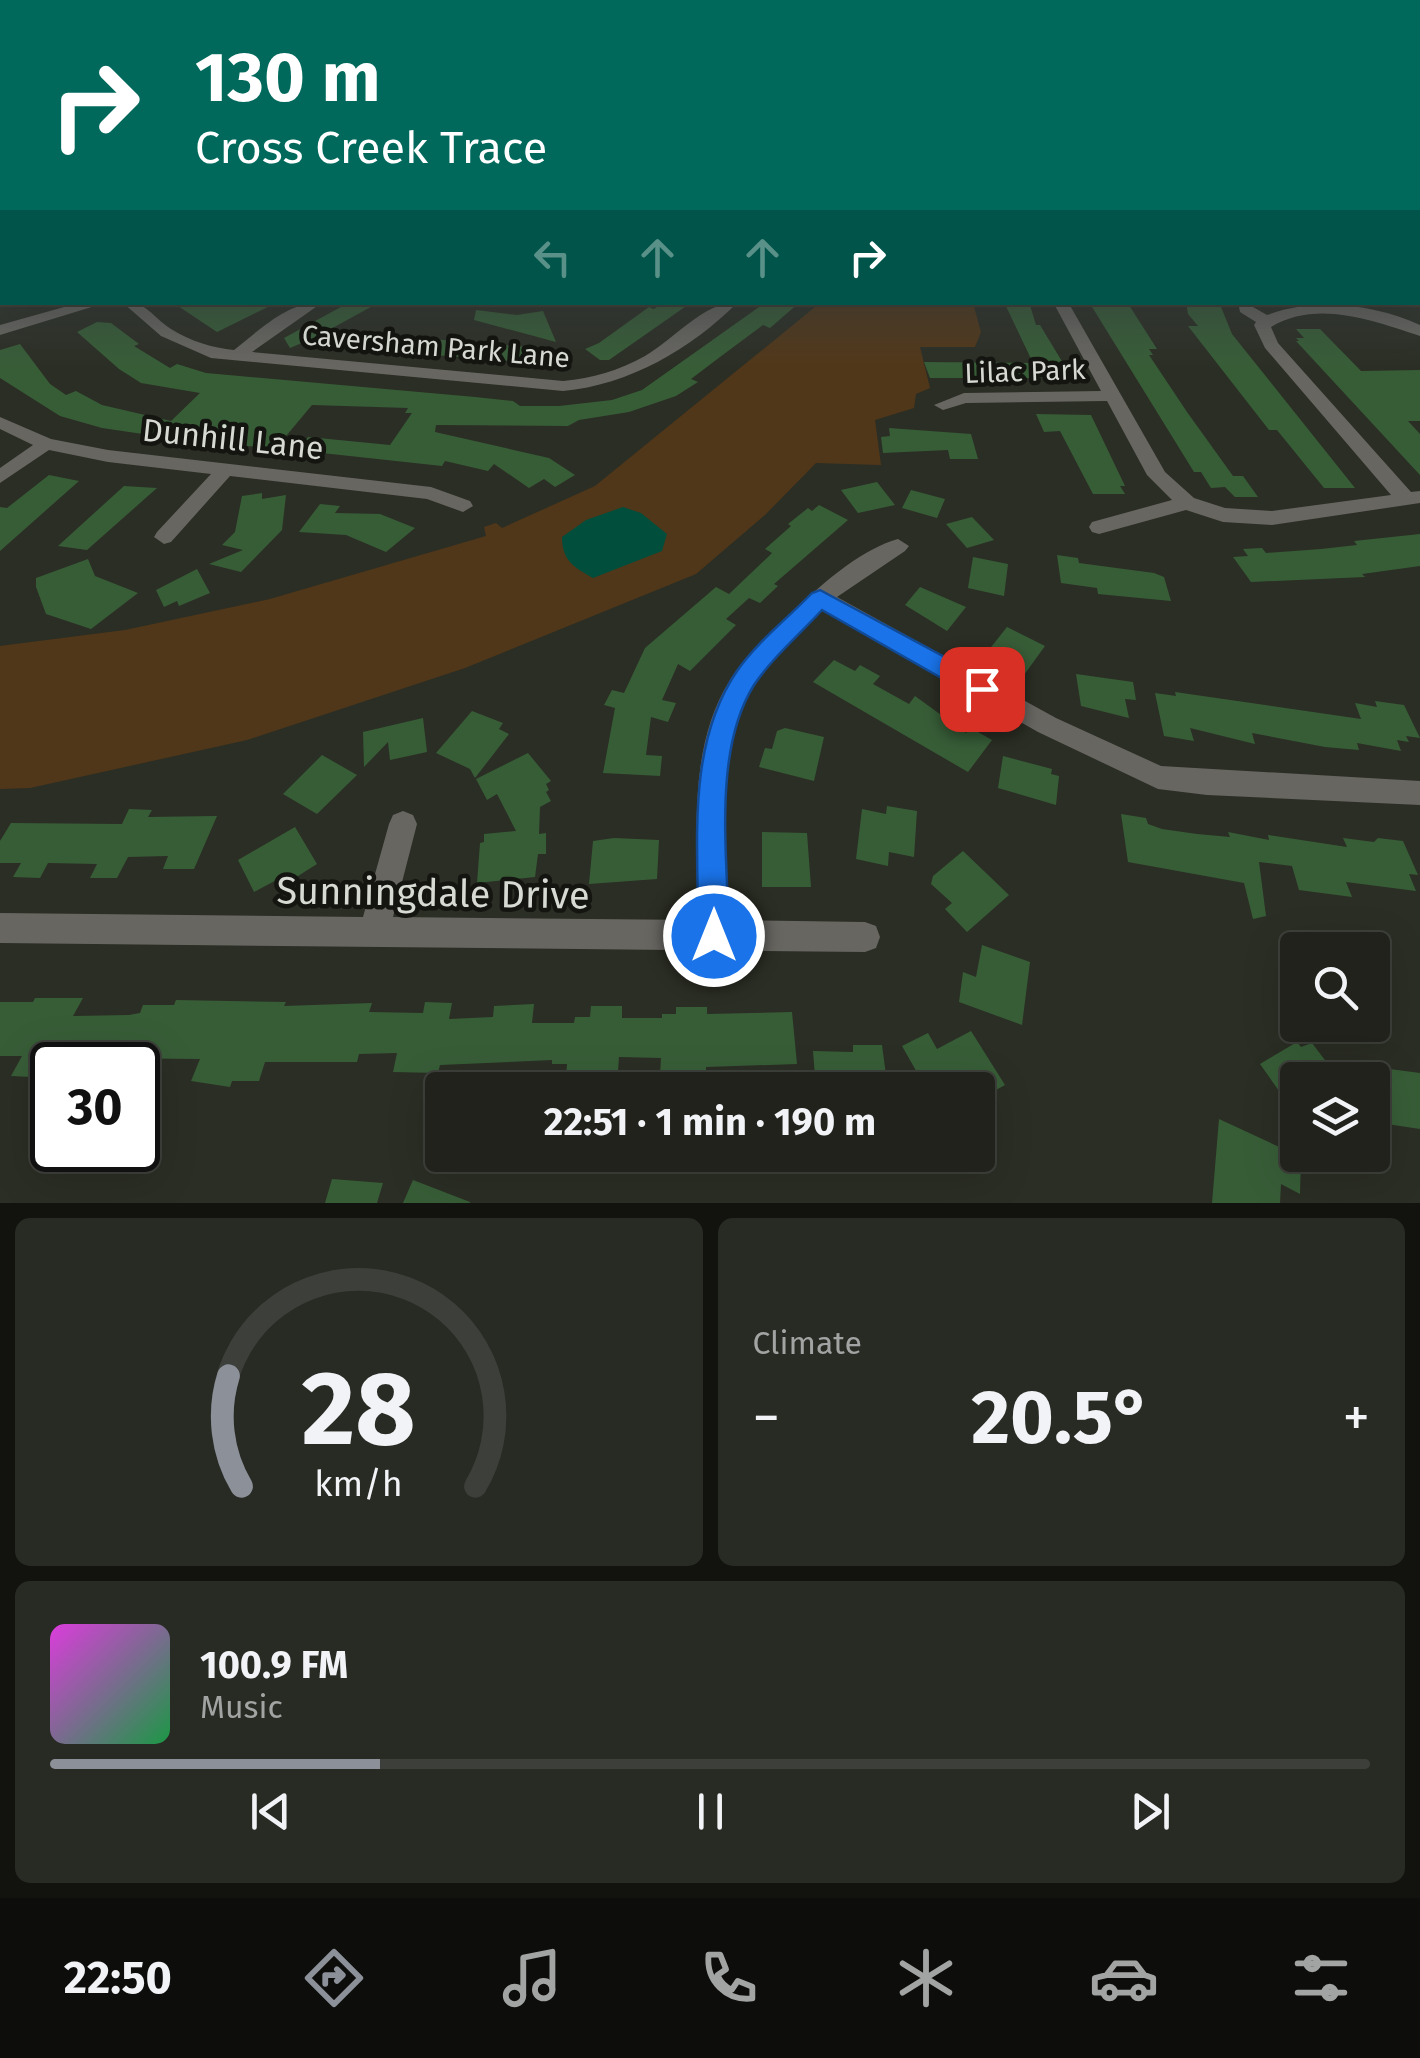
<!DOCTYPE html>
<html lang="en">
<head>
<meta charset="utf-8">
<style>
  body { margin:0; font-family:"Fira Sans",sans-serif; background:#282a24; color:#f1f3f6; height:100vh; display:flex; flex-direction:column; font-size:38px; white-space:nowrap }
  * { box-sizing:border-box; margin:0 }
  p { font-size:32px; color:#a2a4a3 }
  .icon { flex:none; width:55px; height:55px; fill:none; stroke:currentColor; stroke-width:2; stroke-linecap:round; stroke-linejoin:round }
  .map { position:relative; height:1203px; overflow:hidden }
  .panel { display:flex; flex-direction:column; gap:15px; padding:15px; background:#12130f; flex:1 }
  .panel>* { flex:none }
  .top-card { position:absolute; left:0px; top:0px; width:1420px; height:305px; box-shadow:0 10px 40px #0002,0 0 0 2px #3d3f3a; background:#00695c; color:#fff; overflow:hidden }
  .tools { position:absolute; left:1280px; top:932px; display:grid; gap:20px }
  .tools a { display:grid; place-items:center; width:110px; height:110px; border-radius:10px; background:#20221b; box-shadow:0 10px 40px #0002,0 0 0 2px #3d3f3a; font-size:50px }
  .speed { position:absolute; left:30px; top:1042px; display:flex; gap:20px; font-size:50px; font-weight:700; text-align:center }
  .speed>* { display:grid; place-content:center; width:130px; height:130px; border-radius:50%; background:#20221b; box-shadow:0 10px 40px #0002,0 0 0 2px #3d3f3a; line-height:1 }
  .speed .limit { border:5px solid #111; border-radius:15px; background:#fff; color:#111 }
  .pin { position:absolute; display:grid; place-items:center; width:85px; height:85px; color:#fff; margin:-42px; border-radius:20px; box-shadow:0 5px 15px #0006 }
  .me { position:absolute; width:110px; margin:-55px; rotate:0deg; stroke-linejoin:round; filter:drop-shadow(0 0 8px #0008) }
  .turn { display:flex; align-items:center; gap:35px; height:210px; padding:0 30px; font-size:45px }
  .turn .icon { width:130px; height:130px; stroke-width:2.5 }
  .turn b { display:block; font-size:70px; line-height:85px }
  .lanes { display:flex; align-items:center; height:95px; padding:0 30px; background:#0003; justify-content:center; gap:50px; direction:ltr }
  .lanes .off { opacity:.35 }
  .big { font-size:75px; font-weight:700; line-height:1.1 }
  .panel .widget { flex:1; display:flex; flex-direction:column; justify-content:center; gap:15px; min-width:0; padding:0 35px; border-radius:15px; background:#282a24 }
  .panel .dial { align-items:center; gap:0 }
  .dial svg { height:260px; overflow:visible; fill:none; stroke:#3d3f3a; stroke-width:7; stroke-linecap:round; text-anchor:middle }
  .dial text { fill:#f1f3f6; stroke:none }
  .song { display:flex; align-items:center; gap:30px }
  .cover { width:120px; height:120px; border-radius:15px; background:linear-gradient(135deg,hsl(300 70% 55%),hsl(140 70% 35%)) }
  .played { height:10px; border-radius:5px; background:linear-gradient(90deg,#8c9099 25%,#3d3f3a 25%) }
  .keys { display:flex; justify-content:space-around; direction:ltr }
  .heat { display:flex; justify-content:space-between; align-items:center; font-size:55px; direction:ltr }
  .panel .tiles { flex:1; display:grid; gap:15px; grid-template-columns:1fr 1fr }
  .widget:last-child { grid-column:span 2 }
  .trip { position:absolute; left:425px; top:1072px; width:570px; height:100px; border-radius:10px; background:#20221b; box-shadow:0 10px 40px #0002,0 0 0 2px #3d3f3a; font-weight:700; line-height:100px; text-align:center }
  .tab-bar { display:flex; height:160px; justify-content:space-around; align-items:center; background:#0d0e0b; color:#a2a4a3 }
  .tab-bar .icon { width:70px; height:70px }
  .tab-bar .active { color:#8c9099 }
  .tab-bar b { font-size:45px; color:#f1f3f6 }
  .map>svg:first-child { display:block }
</style>
</head>
<body>
<div class="map">
<svg width="1420" height="1203" viewBox="0 0 1420 1203">
  <rect width="100%" height="100%" fill="#2b2e24"/>
  <!-- green -->
  <polygon fill="#513719" points="820,303 973,303 981,332 975,347 920,347 930,388 916,394 914,408 875,420 881,465 816,463 765,515 696,574 465,668 247,740 30,788 0,789 0,646 125,630 270,599 486,536 484,527 496,523 502,528 595,486"/>
  <!-- water -->
  <path fill="#004e3b" d="M623 507 641 513 667 534 662 551 593 578C573 567 562 560 562 537L586 520Z"/>
  <!-- building -->
  <g fill="#375d37">
    <polygon points="172,302 278,302 217,332"/>
    <polygon points="350,302 380,302 327,331 353,333 353,339 304,347 304,342 290,348 284,338"/>
    <polygon points="664,302 692,302 609,360 600,360 585,349 599,343 649,307 654,309"/>
    <polygon points="766,302 800,302 770,328 763,325 720,357 691,379 698,382 676,396 629,412 579,420 568,426 436,425 435,432 549,458 575,475 555,487 544,479 529,488 494,464 488,471 445,461 442,466 322,453 319,457 295,455 308,437 390,445 412,413 405,413 408,408 312,405 276,448 259,447 214,443 219,437 176,432 170,438 102,428 60,416 0,378 0,350 20,344 50,384 66,395 76,391 102,405 171,421 200,393 141,383 119,369 77,332 97,322 111,323 139,344 134,346 170,368 177,364 206,373 475,397 513,401 520,406 559,406 612,400 642,390"/>
    <polygon points="1004,302 1029,302 1036,325 1040,325 1072,378 930,378 924,362 1033,363"/>
    <polygon points="1089,302 1127,302 1157,349 1149,349 1153,355 1149,355 1187,412 1233,476 1243,476 1258,497 1235,497 1225,487 1211,488 1201,472 1194,472"/>
    <polygon points="1186,302 1219,302 1232,334 1355,488 1324,488 1277,430 1269,430 1188,326 1198,326 1188,314"/>
    <polygon points="476,310 517,315 543,311 556,342 474,320"/>
    <polygon points="1296,329 1320,329 1361,371 1420,370 1420,421 1408,421 1420,434 1420,475 1296,341 1299,341 1296,338 1304,338"/>
    <polygon points="370,335 407,337 541,348 524,362 358,349"/>
    <polygon points="1036,414 1091,415 1125,486 1120,486 1125,494 1093,494 1060,431 1044,432"/>
    <polygon points="889,428 971,434 978,459 950,459 948,450 883,453 881,437 890,436"/>
    <polygon points="49,475 79,481 0,551 0,507 7,508"/>
    <polygon points="877,482 895,505 858,513 841,490"/>
    <polygon points="124,486 157,488 87,550 58,546"/>
    <polygon points="911,490 945,499 937,518 902,508"/>
    <polygon points="262,493 262,499 286,495 282,530 241,572 209,564 243,550 222,545 235,532 242,496"/>
    <polygon points="320,504 340,506 335,513 380,514 415,528 386,552 346,535 299,532"/>
    <polygon points="819,505 848,520 774,584 778,586 760,603 749,598 726,619 736,625 690,671 678,664 662,700 676,703 668,722 651,717 646,755 662,756 660,776 603,773 615,708 604,705 612,690 624,693 645,648 716,587 729,594 767,558 772,553 765,549 791,526 788,524 808,508 812,511"/>
    <polygon points="972,517 994,540 967,548 946,524"/>
    <polygon points="1420,534 1420,566 1362,574 1365,577 1251,582 1233,557 1248,556 1243,549 1262,548 1266,553 1321,549 1357,545 1354,541"/>
    <polygon points="1057,555 1078,558 1079,563 1154,573 1164,577 1171,601 1098,594 1097,588 1061,583"/>
    <polygon points="973,557 1008,564 1004,596 968,588"/>
    <polygon points="88,559 95,576 138,593 91,629 46,614 36,587 36,578"/>
    <polygon points="197,569 210,593 179,606 177,601 164,607 156,590"/>
    <polygon points="920,587 966,607 947,631 905,605"/>
    <polygon points="1007,627 1045,646 1024,675 988,651"/>
    <polygon points="834,660 855,671 860,665 880,676 873,684 909,704 915,696 966,733 971,728 992,740 968,772 813,682"/>
    <polygon points="1076,674 1133,682 1136,700 1125,699 1129,718 1081,706"/>
    <polygon points="1175,692 1361,719 1355,703 1377,707 1375,701 1404,705 1420,738 1406,736 1409,742 1397,740 1401,751 1357,743 1359,750 1325,747 1252,733 1255,744 1190,728 1194,741 1164,736 1155,693 1176,696"/>
    <polygon points="472,711 503,723 499,729 509,734 475,778 470,769 436,753"/>
    <polygon points="423,718 427,752 390,760 388,742 364,767 363,732"/>
    <polygon points="785,728 824,737 814,781 759,767 765,748 772,749 777,731"/>
    <polygon points="528,753 551,781 546,784 549,790 546,792 551,801 540,807 539,834 546,833 546,854 538,854 535,877 477,883 480,843 484,842 484,834 516,831 497,794 487,800 476,779"/>
    <polygon points="322,755 357,775 317,814 283,794"/>
    <polygon points="1003,756 1052,769 1051,774 1059,776 1056,805 998,788"/>
    <polygon points="887,806 917,811 914,857 889,852 888,866 856,859 862,809 886,814"/>
    <polygon points="129,809 152,810 148,817 217,816 194,869 163,869 168,856 128,857 117,878 90,878 97,864 48,863 40,878 13,877 21,863 0,863 0,841 11,823 122,824"/>
    <polygon points="1121,814 1146,818 1148,824 1162,829 1197,834 1230,837 1228,832 1269,840 1268,835 1347,847 1343,838 1374,842 1378,838 1403,841 1418,875 1409,874 1416,891 1346,882 1352,897 1299,890 1292,866 1259,862 1266,916 1253,919 1244,883 1128,862"/>
    <polygon points="295,827 317,864 287,883 284,876 254,892 238,860"/>
    <polygon points="762,832 807,833 811,887 762,887"/>
    <polygon points="614,838 659,840 657,879 589,884 593,841"/>
    <polygon points="963,851 1009,895 967,932 945,909 952,903 931,884 933,876"/>
    <polygon points="982,945 1030,962 1022,1025 959,1002 963,972 976,977"/>
    <polygon points="35,998 83,998 73,1016 129,1015 140,1013 143,1005 174,1005 176,1000 286,1002 284,1006 372,1003 369,1012 423,1013 425,1002 452,1003 449,1019 493,1017 494,1006 534,1004 532,1023 574,1023 575,1017 590,1017 591,1006 622,1006 622,1018 662,1018 662,1014 676,1014 676,1007 707,1007 707,1014 792,1012 797,1064 706,1067 706,1075 660,1074 661,1058 619,1057 618,1071 591,1070 590,1077 566,1077 567,1064 552,1064 552,1060 440,1065 438,1073 393,1072 397,1053 359,1054 357,1062 265,1062 259,1081 232,1081 230,1087 191,1081 200,1059 96,1058 93,1065 52,1065 52,1078 11,1076 22,1056 0,1056 0,1002 33,1002"/>
    <polygon points="971,1031 1005,1085 978,1100 978,1090 927,1090 902,1046 928,1033 937,1049"/>
    <polygon points="1297,1042 1301,1047 1312,1043 1340,1080 1298,1080 1298,1118 1260,1064"/>
    <polygon points="853,1045 882,1045 888,1090 816,1090 813,1051 853,1052"/>
    <polygon points="1367,1066 1420,1073 1420,1129 1387,1124"/>
    <polygon points="1219,1119 1301,1157 1300,1194 1281,1184 1280,1203 1212,1203"/>
    <polygon points="332,1179 383,1183 377,1203 325,1203"/>
    <polygon points="413,1180 470,1202 470,1203 403,1203"/>
  </g>
  <g fill="none" stroke-linecap="round" stroke-linejoin="round">
    <!-- minor -->
    <g fill="#686661" fill-rule="evenodd">
      <rect x="0" y="202" width="2" height="8"/>
      <rect x="1418" y="234" width="2" height="8"/>
      <polygon points="82,302 108,302 0,335 0,325"/>
      <path d="M122 302C148 302 151 316 171 329 190 341 213 348 234 350 261 329 287 302 323 302L252 352 563 381C593 378 618 371 645 356 674 339 704 302 738 302 691 349 629 385 563 391L211 358 161 336Z"/>
      <path d="M1053 302H1068L1165 472 1194 498 1225 508 1272 511 1391 495 1265 348 1254 325 1256 322 1240 312 1238 302H1253V307L1267 315C1314 297 1375 304 1420 325V336C1374 321 1317 299 1271 327L1278 343 1411 492 1420 491V503L1272 525 1223 522 1186 510 1099 534 1092 532 1089 527 1092 522 1172 500 1147 475 1107 401 966 403 943 410 934 405 964 393 1101 391Z"/>
      <polygon points="0,417 51,439 108,450 431,487 470,501 473,506 463,512 427,499 230,476 171,542 164,544 154,537 157,532 211,474 108,462 49,450 0,483 0,468 33,445 0,429"/>
      <path d="M898 539 909 546 905 551 837 597 1056 718 1161 766 1420 781V805L1207 795 1158 789 1038 732 823 610C796 636 764 664 746 697 712 762 727 850 728 920L865 922 876 926 880 937 876 948 865 952 0 943V913L363 917 389 824 393 815 403 811 413 815 417 824 393 917 698 920C698 841 686 750 730 680 749 651 777 625 803 602 829 578 863 549 898 539Z"/>
    </g>
  </g>
  <!-- sky -->
  <linearGradient id="sky" x2="0" y2="1"><stop stop-color="#181914"/><stop offset="0.54" stop-color="#444c50"/><stop offset="1" stop-color="#444c50" stop-opacity="0"/></linearGradient>
  <rect width="1420" height="368" fill="url(#sky)"/>
  <!-- route -->
  <path fill="#1a73e8" stroke="#114b97" stroke-width="2.5" d="M820 590 991 682 994 689 991 696H973L822 610C800 634 772 658 754 685 712 752 728 859 729 936L725 947 714 951 702 947 698 936C699 848 685 747 737 671 756 643 788 618 812 593Z"/>
  <g text-anchor="middle" stroke-width="9" stroke-linejoin="round" paint-order="stroke">
    <!-- far-street labels -->
    <g font-size="28" fill="#d7d9d3" stroke="#141511">
      <text transform="translate(436 346) rotate(5)" y="10">Caversham Park Lane</text>
      <text transform="translate(1025 371) rotate(-2)" y="10">Lilac Park</text>
    </g>
    <!-- street labels -->
    <g font-size="32" fill="#d7d9d3" stroke="#141511">
      <text transform="translate(233 439) rotate(6)" y="11">Dunhill Lane</text>
    </g>
    <!-- near-street labels -->
    <g font-size="38" fill="#d7d9d3" stroke="#141511">
      <text transform="translate(433 893) rotate(1)" y="13">Sunningdale Drive</text>
    </g>
  </g>
</svg>
<div class="tools">
<a><svg class="icon" aria-label="search" viewBox="0 0 24 24"><circle cx="10" cy="10" r="6"/><path d="M15 15l6 6"/></svg></a>
<a><svg class="icon" aria-label="layers" viewBox="0 0 24 24"><path d="M12 4l9 5-9 5-9-5zM3 14l9 5 9-5"/></svg></a>
</div>
<div class="speed"><div class="limit">30</div></div>
<div class="pin" style="left:982px;top:689px;background:#d93025"><svg class="icon" aria-label="arrive" viewBox="0 0 24 24"><path d="M6 21V4h12l-3 4 3 4H6"/></svg></div>
<svg class="me" style="left:714px;top:936px" viewBox="-20 -20 40 40"><circle r="17" fill="#1a73e8" stroke="#fff" stroke-width="3"/><path d="M0-11L8 9 0 5-8 9z" fill="#fff"/></svg>
<div class="trip">22:51 · 1 min · 190 m</div>
<div class="top-card">
<div class="turn"><svg class="icon" aria-label="right" viewBox="0 0 24 24"><path d="M7 20v-9h11M14 6l5 5-5 5"/></svg><div><b>130 m</b>Cross Creek Trace</div></div>
<div class="lanes"><svg class="icon off" aria-label="left" viewBox="0 0 24 24"><path d="M17 20v-9H6M10 6l-5 5 5 5"/></svg><svg class="icon off" aria-label="ahead" viewBox="0 0 24 24"><path d="M12 20V5M6 11l6-6 6 6"/></svg><svg class="icon off" aria-label="ahead" viewBox="0 0 24 24"><path d="M12 20V5M6 11l6-6 6 6"/></svg><svg class="icon" aria-label="right" viewBox="0 0 24 24"><path d="M7 20v-9h11M14 6l5 5-5 5"/></svg></div>
</div>
</div>
<section class="panel">
<div class="tiles">
<div class="widget dial"><svg viewBox="0 0 100 80">
<path d="M14 69A42 42 0 1 1 86 69"/>
<path d="M14 69A42 42 0 0 1 10 35" stroke="#8c9099"/>
<text x="50" y="56" font-size="32" font-weight="700">28</text>
<text x="50" y="72" font-size="11">km/h</text>
</svg></div>
<div class="widget"><p>Climate</p>
<div class="heat"><a>−</a><b class="big">20.5°</b><a>+</a></div>
</div>
<div class="widget">
<div class="song"><i class="cover"></i><div><b>100.9 FM</b><p>Music</p></div></div>
<div class="played"></div>
<div class="keys"><svg class="icon" aria-label="previous" viewBox="0 0 24 24"><path d="M18 5L8 12l10 7zM5 5v14"/></svg><svg class="icon" aria-label="pause" viewBox="0 0 24 24"><path d="M8 5v14M16 5v14"/></svg><svg class="icon" aria-label="next" viewBox="0 0 24 24"><path d="M6 5l10 7-10 7zM19 5v14"/></svg></div>
</div>
</div>
</section>
<nav class="tab-bar">
<b>22:50</b>
<svg class="icon active" aria-label="directions" viewBox="0 0 24 24"><path d="M12 3l9 9-9 9-9-9zM9 14v-3h6M13 9l2 2-2 2"/></svg>
<svg class="icon" aria-label="music" viewBox="0 0 24 24"><path d="M9 18V5l10-2v13"/><circle cx="6" cy="18" r="3"/><circle cx="16" cy="16" r="3"/></svg>
<svg class="icon" aria-label="phone" viewBox="0 0 24 24"><path d="M5 4h4l2 5-3 2q2 4 5 5l2-3 5 2v4C11 20 4 13 5 4z"/></svg>
<svg class="icon" aria-label="climate" viewBox="0 0 24 24"><path d="M12 3v18M4 7l16 10M4 17L20 7"/></svg>
<svg class="icon" aria-label="car" viewBox="0 0 24 24"><path d="M5 17H2v-5l4-1 3-4h7l3 4 3 1v5h-3M9 17h6M6 11h13"/><circle cx="7" cy="17" r="2"/><circle cx="17" cy="17" r="2"/></svg>
<svg class="icon" aria-label="filters" viewBox="0 0 24 24"><path d="M4 7h16M4 17h16"/><circle cx="9" cy="7" r="2"/><circle cx="15" cy="17" r="2"/></svg>
</nav>
</body>
</html>
